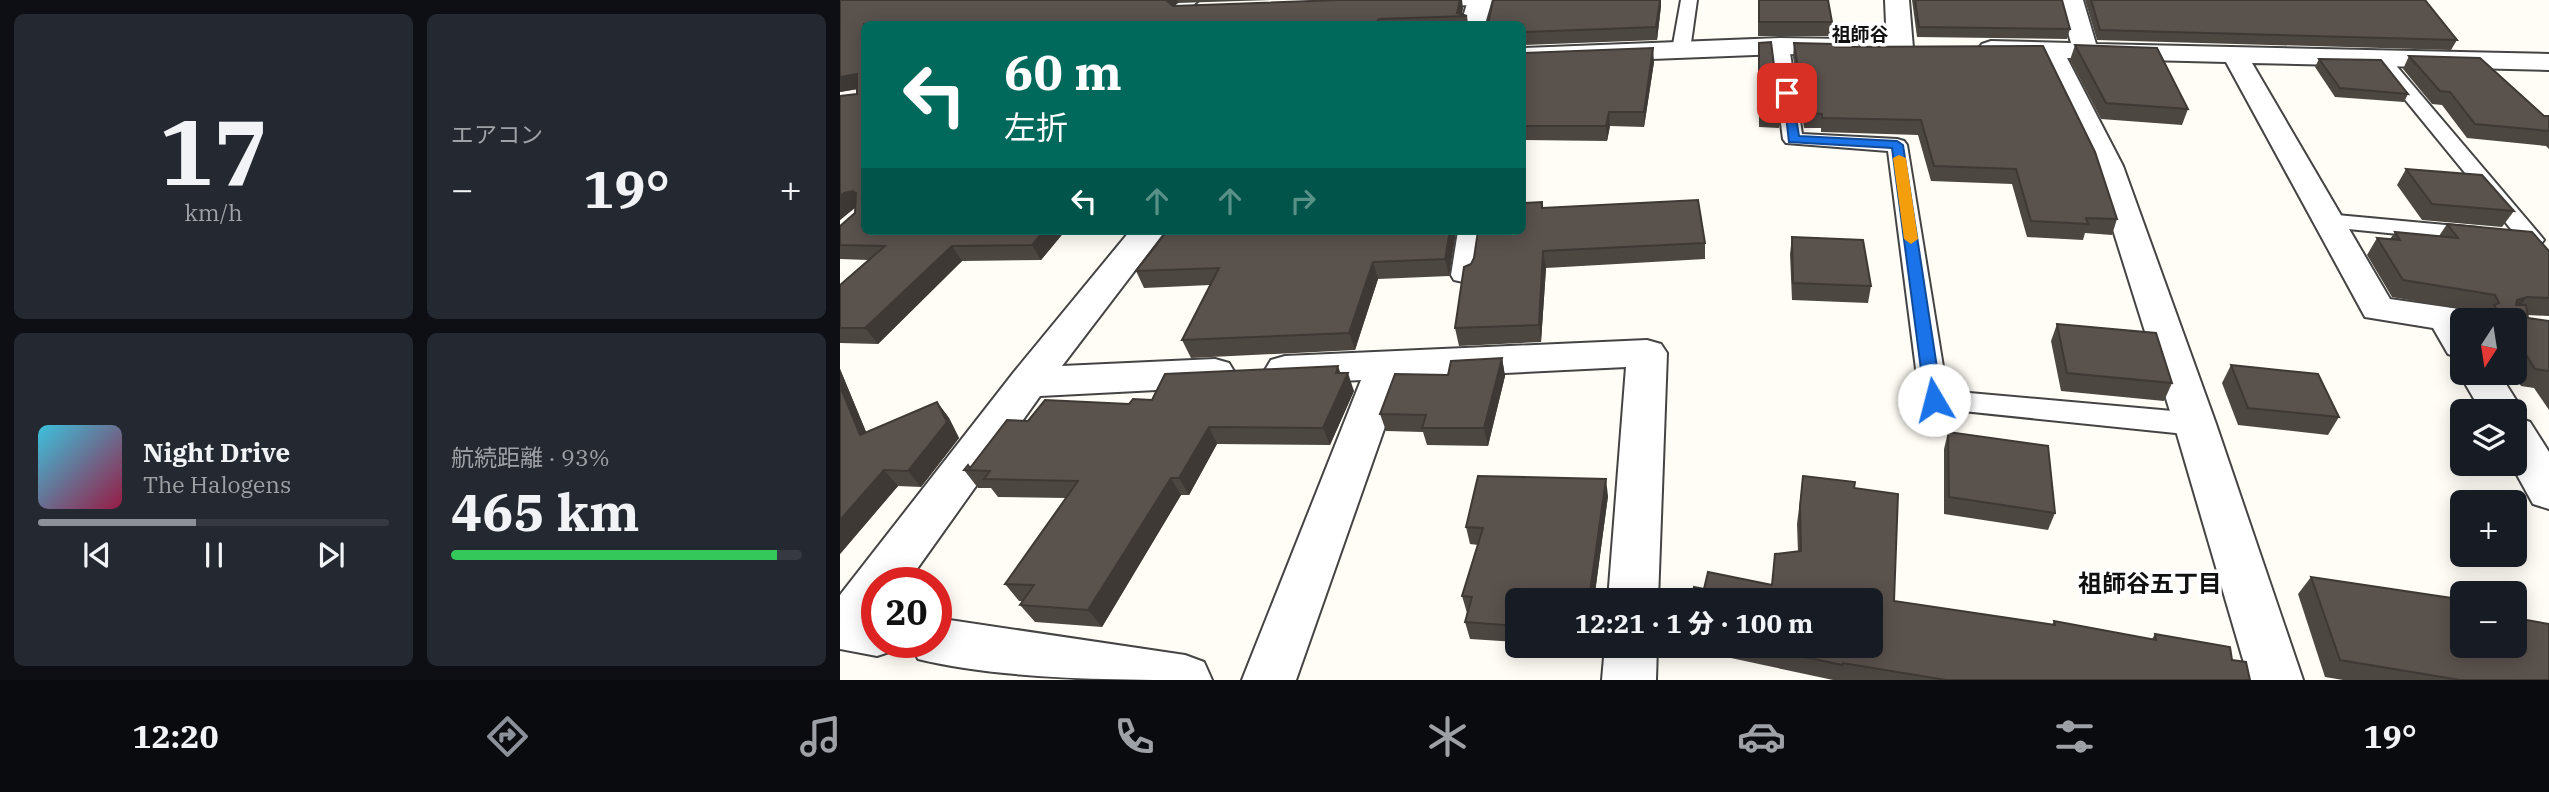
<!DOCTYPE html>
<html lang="ja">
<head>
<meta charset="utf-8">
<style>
  body { margin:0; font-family:"IBM Plex Serif","Noto Sans JP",serif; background:#242831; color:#f1f3f6; height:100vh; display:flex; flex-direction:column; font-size:26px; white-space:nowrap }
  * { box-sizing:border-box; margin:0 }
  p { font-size:23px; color:#9ea1a6 }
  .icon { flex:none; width:38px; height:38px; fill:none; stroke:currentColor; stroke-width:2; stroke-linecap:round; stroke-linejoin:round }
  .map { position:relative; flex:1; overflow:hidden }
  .panel { display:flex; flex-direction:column; gap:14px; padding:14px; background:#0d0f14; width:840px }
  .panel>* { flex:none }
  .hud { position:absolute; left:21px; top:21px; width:665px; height:214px; border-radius:10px; box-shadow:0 4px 18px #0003; background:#00695c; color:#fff; overflow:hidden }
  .needle { width:46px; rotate:192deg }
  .tools { position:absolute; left:1610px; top:308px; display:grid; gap:14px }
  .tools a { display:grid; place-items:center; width:77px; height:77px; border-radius:10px; background:#171b24; box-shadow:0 4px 18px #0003; font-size:35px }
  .speed { position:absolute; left:21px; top:567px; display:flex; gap:14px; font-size:35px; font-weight:700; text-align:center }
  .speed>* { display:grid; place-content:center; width:91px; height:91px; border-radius:50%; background:#171b24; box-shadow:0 4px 18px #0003; line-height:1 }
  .speed .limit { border:10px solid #d22; background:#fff; color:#111 }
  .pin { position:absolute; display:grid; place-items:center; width:60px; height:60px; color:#fff; margin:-30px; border-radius:14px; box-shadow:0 4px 10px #0006 }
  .me { position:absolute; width:77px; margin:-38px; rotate:352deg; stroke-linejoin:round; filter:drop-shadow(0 0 5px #0008) }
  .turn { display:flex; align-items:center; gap:24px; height:147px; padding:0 28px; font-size:32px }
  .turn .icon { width:91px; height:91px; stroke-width:2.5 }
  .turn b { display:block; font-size:49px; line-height:60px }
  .lanes { display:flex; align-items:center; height:66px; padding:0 28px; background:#0003; justify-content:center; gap:35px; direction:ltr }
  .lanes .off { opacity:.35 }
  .big { font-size:52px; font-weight:800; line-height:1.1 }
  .panel .tile { flex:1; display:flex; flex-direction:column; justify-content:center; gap:10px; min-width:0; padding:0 24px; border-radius:10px; background:#242831 }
  .panel .dial { align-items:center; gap:0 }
  .dial b { font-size:91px; line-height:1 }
  .song { display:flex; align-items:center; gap:21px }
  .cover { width:84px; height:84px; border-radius:10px; background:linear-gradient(135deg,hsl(190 70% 55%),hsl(340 70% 35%)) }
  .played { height:7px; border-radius:4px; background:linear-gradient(90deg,#8c9099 45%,#363941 45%) }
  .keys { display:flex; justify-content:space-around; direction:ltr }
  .heat { display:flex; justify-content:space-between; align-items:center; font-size:38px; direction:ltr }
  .charge { height:10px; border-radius:5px; background:linear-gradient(90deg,#34c759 93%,#363941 0) }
  .panel .tiles { flex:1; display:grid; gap:14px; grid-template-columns:repeat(2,1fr) }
  .trip { position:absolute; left:665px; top:588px; width:378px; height:70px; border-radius:10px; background:#171b24; box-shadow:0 4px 18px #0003; font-weight:800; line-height:70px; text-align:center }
  .tabs { display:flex; height:112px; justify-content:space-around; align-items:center; background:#090b0e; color:#9ea1a6 }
  .tabs .icon { width:49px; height:49px }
  .tabs .current { color:#8c9099 }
  .tabs b { font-size:32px; color:#f1f3f6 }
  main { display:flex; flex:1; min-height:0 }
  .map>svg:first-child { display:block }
</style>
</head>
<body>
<main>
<section class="panel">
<div class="tiles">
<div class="tile dial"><b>17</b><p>km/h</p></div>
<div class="tile"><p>エアコン</p>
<div class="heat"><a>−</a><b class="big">19°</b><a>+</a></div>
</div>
<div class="tile">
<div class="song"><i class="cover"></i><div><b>Night Drive</b><p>The Halogens</p></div></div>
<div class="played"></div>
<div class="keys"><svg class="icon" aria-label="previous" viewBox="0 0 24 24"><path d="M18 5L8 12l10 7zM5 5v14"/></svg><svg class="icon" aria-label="pause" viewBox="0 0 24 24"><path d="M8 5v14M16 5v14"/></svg><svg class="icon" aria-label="next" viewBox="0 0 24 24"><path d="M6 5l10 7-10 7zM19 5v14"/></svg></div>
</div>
<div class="tile"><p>航続距離 · 93%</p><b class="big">465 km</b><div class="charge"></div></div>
</div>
</section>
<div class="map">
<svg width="1709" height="680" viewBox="0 0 1709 680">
  <rect width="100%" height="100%" fill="#fffdf5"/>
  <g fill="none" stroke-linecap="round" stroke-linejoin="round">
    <!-- service casing -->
    <g stroke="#444" stroke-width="4">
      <g id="service">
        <polygon points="341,0 359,0 331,24 314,24"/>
        <polygon points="581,0 639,0 631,5 587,7 581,5"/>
        <polygon points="841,0 857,0 850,50 841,55 832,50"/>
        <polygon points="940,41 949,46 962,134 1057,139 1064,141 1067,145 1107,391 1355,413 1365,416 1369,424 1365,432 1355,435 1084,407 1080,400 1048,151 946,143 943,139 931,46"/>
        <polygon points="1542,55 1548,56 1700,235 1704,240 1700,245 1684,245 1536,64 1533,60 1536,56"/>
        <polygon points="1486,214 1638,228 1646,230 1649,235 1646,240 1638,242 1478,226 1475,221 1478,216"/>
        <polygon points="618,231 640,231 635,275 632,280 623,282 614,280 611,275"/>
        <polygon points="1606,310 1640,314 1644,320 1622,320 1622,328 1597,324 1593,318 1597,312"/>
      </g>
    </g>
    <!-- minor casing -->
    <g stroke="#444" stroke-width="4">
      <g id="minor">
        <polygon points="628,0 652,0 645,24 621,24"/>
        <polygon points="1045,0 1069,0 1073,48 1069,53 1060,56 1051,53 1047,48"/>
        <polygon points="1219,0 1243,0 1256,44 1709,54 1709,70 1412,63 1550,299 1619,309 1626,320 1622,320 1622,358 1608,354 1593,328 1525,317 1386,62 1227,58 1283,166 1376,424 1463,680 1409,680 1334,424 1253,166 1201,58 1142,54 1138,49 1142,44 1151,41 1231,43"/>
        <polygon points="940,38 1007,39 1016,42 1020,47 1016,52 1007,55 940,54 682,64 682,48"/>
        <polygon points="290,231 325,231 222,366 375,359 389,363 395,373 389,383 375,387 200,396 67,583 37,583 37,642 59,642 55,650 37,656 0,649 0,595 174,372"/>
        <polygon points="807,340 821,344 827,353 818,600 768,600 786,367 562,378 456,680 402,680 521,380 445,384 431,380 425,370 431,360 445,356"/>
        <polygon points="1622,368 1622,373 1659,373 1683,411 1679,418 1690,422 1709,452 1709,509 1693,504 1671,464 1675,464 1675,411 1641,411 1619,373"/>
        <path d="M96 618 345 655 364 662 372 680C281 680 163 680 78 659L70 642H96Z"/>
        <polygon points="765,646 817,646 816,680 762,680"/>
      </g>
    </g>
    <!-- service -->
    <use href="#service" fill="#fff" fill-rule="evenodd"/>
    <!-- minor -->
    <use href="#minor" fill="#fff" fill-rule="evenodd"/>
  </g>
  <!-- wall -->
  <g fill="#4d4742">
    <polygon points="0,0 431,0 338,3 334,6 623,8 622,14 627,16 628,24 24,24 225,231 201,260 122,261 38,344 0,343 0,285 28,260 0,259 0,226 15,213 15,208 0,220 0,96 17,94 17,89 0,92"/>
    <polygon points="653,0 821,0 821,6 817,40 682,45 682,24"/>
    <polygon points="918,0 988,0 992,22 990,36 918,36"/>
    <polygon points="1072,0 1222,0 1230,29 1227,39 1077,37"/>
    <polygon points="1245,0 1585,0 1617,40 1611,50 1257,40"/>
    <polygon points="919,43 940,112 939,128 919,127"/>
    <polygon points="954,43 995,47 1277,219 1272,235 1245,233 1243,240 1187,237 1172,184 1091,181 1078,135 981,132 981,128 964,128 953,57"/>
    <polygon points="1235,45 1348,109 1342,125 1261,119 1230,60"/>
    <polygon points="682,53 814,62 804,127 770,126 767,141 682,140"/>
    <polygon points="1569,56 1704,116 1709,116 1709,149 1706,146 1627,138 1602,105 1592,104 1563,69"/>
    <polygon points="1479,59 1568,94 1564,102 1495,97 1475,67"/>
    <polygon points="1566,169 1674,211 1662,227 1582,220 1557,185"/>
    <polygon points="702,202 703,208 865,243 865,259 706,268 701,342 619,346 615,328 631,264 634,258"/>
    <polygon points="1607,224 1709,251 1709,316 1688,315 1688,318 1709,321 1709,410 1694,388 1681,386 1672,373 1675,373 1675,320 1643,320 1645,317 1642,313 1552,297 1527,255 1537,238 1550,239 1555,232 1599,236"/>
    <polygon points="616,231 609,276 538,279 515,350 351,358 342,340 370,285 304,288 296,271"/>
    <polygon points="952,237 1031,286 1028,303 952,300 950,254"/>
    <polygon points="1217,324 1332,383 1324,401 1221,391 1211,341"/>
    <polygon points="662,358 665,376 648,446 587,445 583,432 546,431 540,414 608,375"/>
    <polygon points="1391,365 1499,417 1488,435 1398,425 1382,383"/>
    <polygon points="0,369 26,432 97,402 109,418 119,438 81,487 58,486 0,554"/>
    <polygon points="500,373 514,391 490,445 377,444 349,495 341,495 262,627 195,622 180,605 183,601 179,601 165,584 226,498 158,497 151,488 138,488 124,470 128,465 130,467 188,421 312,400"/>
    <polygon points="1108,432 1215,513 1208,530 1104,514 1104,449"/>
    <polygon points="963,476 1014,488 1054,601 1212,625 1214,621 1312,639 1315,634 1392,660 1410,680 993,680 844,648 844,646 1031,646 864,589 932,585 958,552 957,524"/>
    <polygon points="768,496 754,600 677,600 677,642 630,639 625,622 627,613 622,596 638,545 630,544 626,527"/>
    <polygon points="1471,577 1622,646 1709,680 1503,680 1485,677 1458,594"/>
  </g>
  <!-- shaded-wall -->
  <g fill="#3f3936">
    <polygon points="324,0 337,0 338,3 328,10"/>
    <polygon points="620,0 622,0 623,8 621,16 617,13"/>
    <polygon points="820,0 821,0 821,6 817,40 816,27"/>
    <polygon points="813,48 814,62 804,127 804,112"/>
    <polygon points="17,74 24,88 0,92 0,77"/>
    <polygon points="769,112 770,126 767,141 766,126"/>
    <polygon points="13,191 23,205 14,208 0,220 0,196 4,193"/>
    <polygon points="204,231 225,231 201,260 192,245"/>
    <polygon points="610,231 616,231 609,276 605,259"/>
    <polygon points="112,246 122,261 38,344 25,328"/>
    <polygon points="703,251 706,268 701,342 699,325"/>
    <polygon points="533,262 538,279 515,350 509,333"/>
    <polygon points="1687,297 1674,314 1677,300"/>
    <polygon points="662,358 665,376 648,446 644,428"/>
    <polygon points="498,366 504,383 508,373 514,391 490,445 483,428"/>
    <polygon points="0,369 34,451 20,435 0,386"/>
    <polygon points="97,402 109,418 119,438 81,487 68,471"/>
    <polygon points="369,427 377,444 349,495 339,478"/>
    <polygon points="44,470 58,486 0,554 0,520"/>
    <polygon points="331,478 341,495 262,627 248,610"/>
    <polygon points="766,479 768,496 754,600 751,600 750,592"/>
  </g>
  <!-- building -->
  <g fill="#5a524d" stroke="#3f3936" stroke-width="2">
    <polygon points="0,0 326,0 333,6 498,0 620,0 617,13 627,16 539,19 535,24 484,24 485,24 24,24 24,231 204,231 192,245 112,246 25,328 0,328 0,285 45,246 0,245 0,226 15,213 16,193 13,191 4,193 0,196 0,96 17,94 17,74 0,77"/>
    <polygon points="653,0 820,0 816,27 682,32 682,24 648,24"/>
    <polygon points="919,0 988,0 992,22 919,22"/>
    <polygon points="1075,0 1222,0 1230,29 1079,27"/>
    <polygon points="1251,0 1585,0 1617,40 1260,30"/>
    <polygon points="931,42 940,112 919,112 919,43"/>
    <polygon points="954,43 995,44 995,47 1203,46 1255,152 1277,219 1246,218 1248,224 1191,221 1176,169 1094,166 1081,120 982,118 982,114 965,113"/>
    <polygon points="1235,45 1317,48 1348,109 1266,103"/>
    <polygon points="813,48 804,112 769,112 766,126 682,126 682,53"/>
    <polygon points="1569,56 1640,58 1704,116 1709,116 1709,131 1635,124 1610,92 1600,91"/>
    <polygon points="1479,59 1541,60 1568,94 1500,88"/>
    <polygon points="1566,169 1642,175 1674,211 1592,204"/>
    <polygon points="858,200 865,243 703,251 699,325 615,328 624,267 631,264 634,258 638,231 682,231 682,203 702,202 702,208"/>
    <polygon points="1607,224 1692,232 1709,251 1709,298 1687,297 1677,300 1676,305 1686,305 1688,318 1709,321 1709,371 1695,369 1675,337 1675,320 1664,320 1654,305 1659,303 1655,295 1563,280 1537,238 1560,240 1555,232 1618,238"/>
    <polygon points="327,231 610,231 605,259 533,262 509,333 342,340 379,268 296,271"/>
    <polygon points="952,237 1023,240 1031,286 953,283"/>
    <polygon points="1217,324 1316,333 1332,383 1227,373"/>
    <polygon points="662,358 644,428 582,428 586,415 540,414 555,374 608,375 611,361"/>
    <polygon points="1391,365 1478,374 1499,417 1408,408"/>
    <polygon points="498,366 496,373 508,373 483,428 369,427 339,478 331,478 248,610 180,605 194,585 165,584 238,481 144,479 150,471 124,470 128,465 130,468 167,420 188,421 205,400 289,404 293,399 312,400 325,374"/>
    <polygon points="0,386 20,435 97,402 107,422 68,471 44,470 0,520"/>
    <polygon points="1108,432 1208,446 1215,513 1109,497"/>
    <polygon points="638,476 766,479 750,592 747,592 745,600 677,600 677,626 625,622 632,597 622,596 643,528 626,527"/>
    <polygon points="963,476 1015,482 1014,488 1058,494 1054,601 1215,625 1214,621 1316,640 1315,634 1390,647 1392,660 1406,662 1410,680 1106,680 1003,663 1002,665 913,646 1031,646 1031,600 851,600 854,587 864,589 868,572 932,585 935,554 961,551 960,507"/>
    <polygon points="1471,577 1618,599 1622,609 1622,646 1675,646 1675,618 1709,624 1709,680 1620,680 1500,660"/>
  </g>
  <!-- route -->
  <polygon fill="#1a73e8" stroke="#114b97" stroke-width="2" points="943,90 952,93 959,136 1057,141 1063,145 1102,400 1100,404 1094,406 1085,400 1052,148 949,142"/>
  <!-- slow -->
  <polygon fill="#f59e0b" points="1059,155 1066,158 1078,239 1071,244 1064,239 1053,158"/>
  <g text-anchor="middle" stroke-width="7" stroke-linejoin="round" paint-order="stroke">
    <!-- far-quarter labels -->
    <g font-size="19" font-weight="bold" fill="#111" stroke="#fff">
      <text x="1020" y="41">祖師谷</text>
    </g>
    <!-- near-neighbourhood labels -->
    <g font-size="24" font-weight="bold" fill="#111" stroke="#fff">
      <text x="1310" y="592">祖師谷五丁目</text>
    </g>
  </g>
</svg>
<div class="tools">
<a><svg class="needle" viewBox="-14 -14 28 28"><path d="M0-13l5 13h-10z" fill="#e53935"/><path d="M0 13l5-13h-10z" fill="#9ea1a6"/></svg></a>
<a><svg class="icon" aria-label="layers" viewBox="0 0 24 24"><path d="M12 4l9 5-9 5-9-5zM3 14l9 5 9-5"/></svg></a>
<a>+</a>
<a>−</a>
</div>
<div class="speed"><div class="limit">20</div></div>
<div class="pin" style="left:947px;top:93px;background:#d93025"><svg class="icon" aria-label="arrive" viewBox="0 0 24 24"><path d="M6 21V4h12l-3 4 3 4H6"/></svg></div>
<svg class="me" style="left:1094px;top:400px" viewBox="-20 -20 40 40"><circle r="19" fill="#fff"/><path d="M0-13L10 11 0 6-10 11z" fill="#1a73e8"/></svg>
<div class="trip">12:21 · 1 分 · 100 m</div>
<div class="hud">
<div class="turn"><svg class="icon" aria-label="left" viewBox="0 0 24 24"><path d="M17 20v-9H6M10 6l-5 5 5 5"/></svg><div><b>60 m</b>左折</div></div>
<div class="lanes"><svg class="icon" aria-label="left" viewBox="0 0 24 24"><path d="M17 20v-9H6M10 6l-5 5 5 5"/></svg><svg class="icon off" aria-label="ahead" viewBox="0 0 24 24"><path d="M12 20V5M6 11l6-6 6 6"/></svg><svg class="icon off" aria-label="ahead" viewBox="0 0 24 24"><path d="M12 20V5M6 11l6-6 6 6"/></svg><svg class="icon off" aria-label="right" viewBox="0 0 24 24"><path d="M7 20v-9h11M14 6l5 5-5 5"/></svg></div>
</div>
</div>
</main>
<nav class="tabs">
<b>12:20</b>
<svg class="icon current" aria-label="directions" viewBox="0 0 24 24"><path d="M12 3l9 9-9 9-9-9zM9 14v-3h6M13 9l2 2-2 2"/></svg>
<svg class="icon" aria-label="music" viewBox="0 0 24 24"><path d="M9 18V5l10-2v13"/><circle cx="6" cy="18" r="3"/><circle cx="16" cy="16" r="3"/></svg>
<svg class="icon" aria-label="phone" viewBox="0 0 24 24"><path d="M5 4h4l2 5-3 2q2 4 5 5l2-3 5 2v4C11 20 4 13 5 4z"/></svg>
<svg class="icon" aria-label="climate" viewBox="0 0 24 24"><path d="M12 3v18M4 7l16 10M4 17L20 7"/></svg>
<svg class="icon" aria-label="car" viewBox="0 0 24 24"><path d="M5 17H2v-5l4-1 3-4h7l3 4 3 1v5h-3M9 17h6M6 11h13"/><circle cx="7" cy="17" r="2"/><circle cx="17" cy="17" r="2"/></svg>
<svg class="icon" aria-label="filters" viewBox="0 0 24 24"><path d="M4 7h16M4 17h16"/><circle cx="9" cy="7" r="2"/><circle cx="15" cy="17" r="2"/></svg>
<b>19°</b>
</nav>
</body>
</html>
